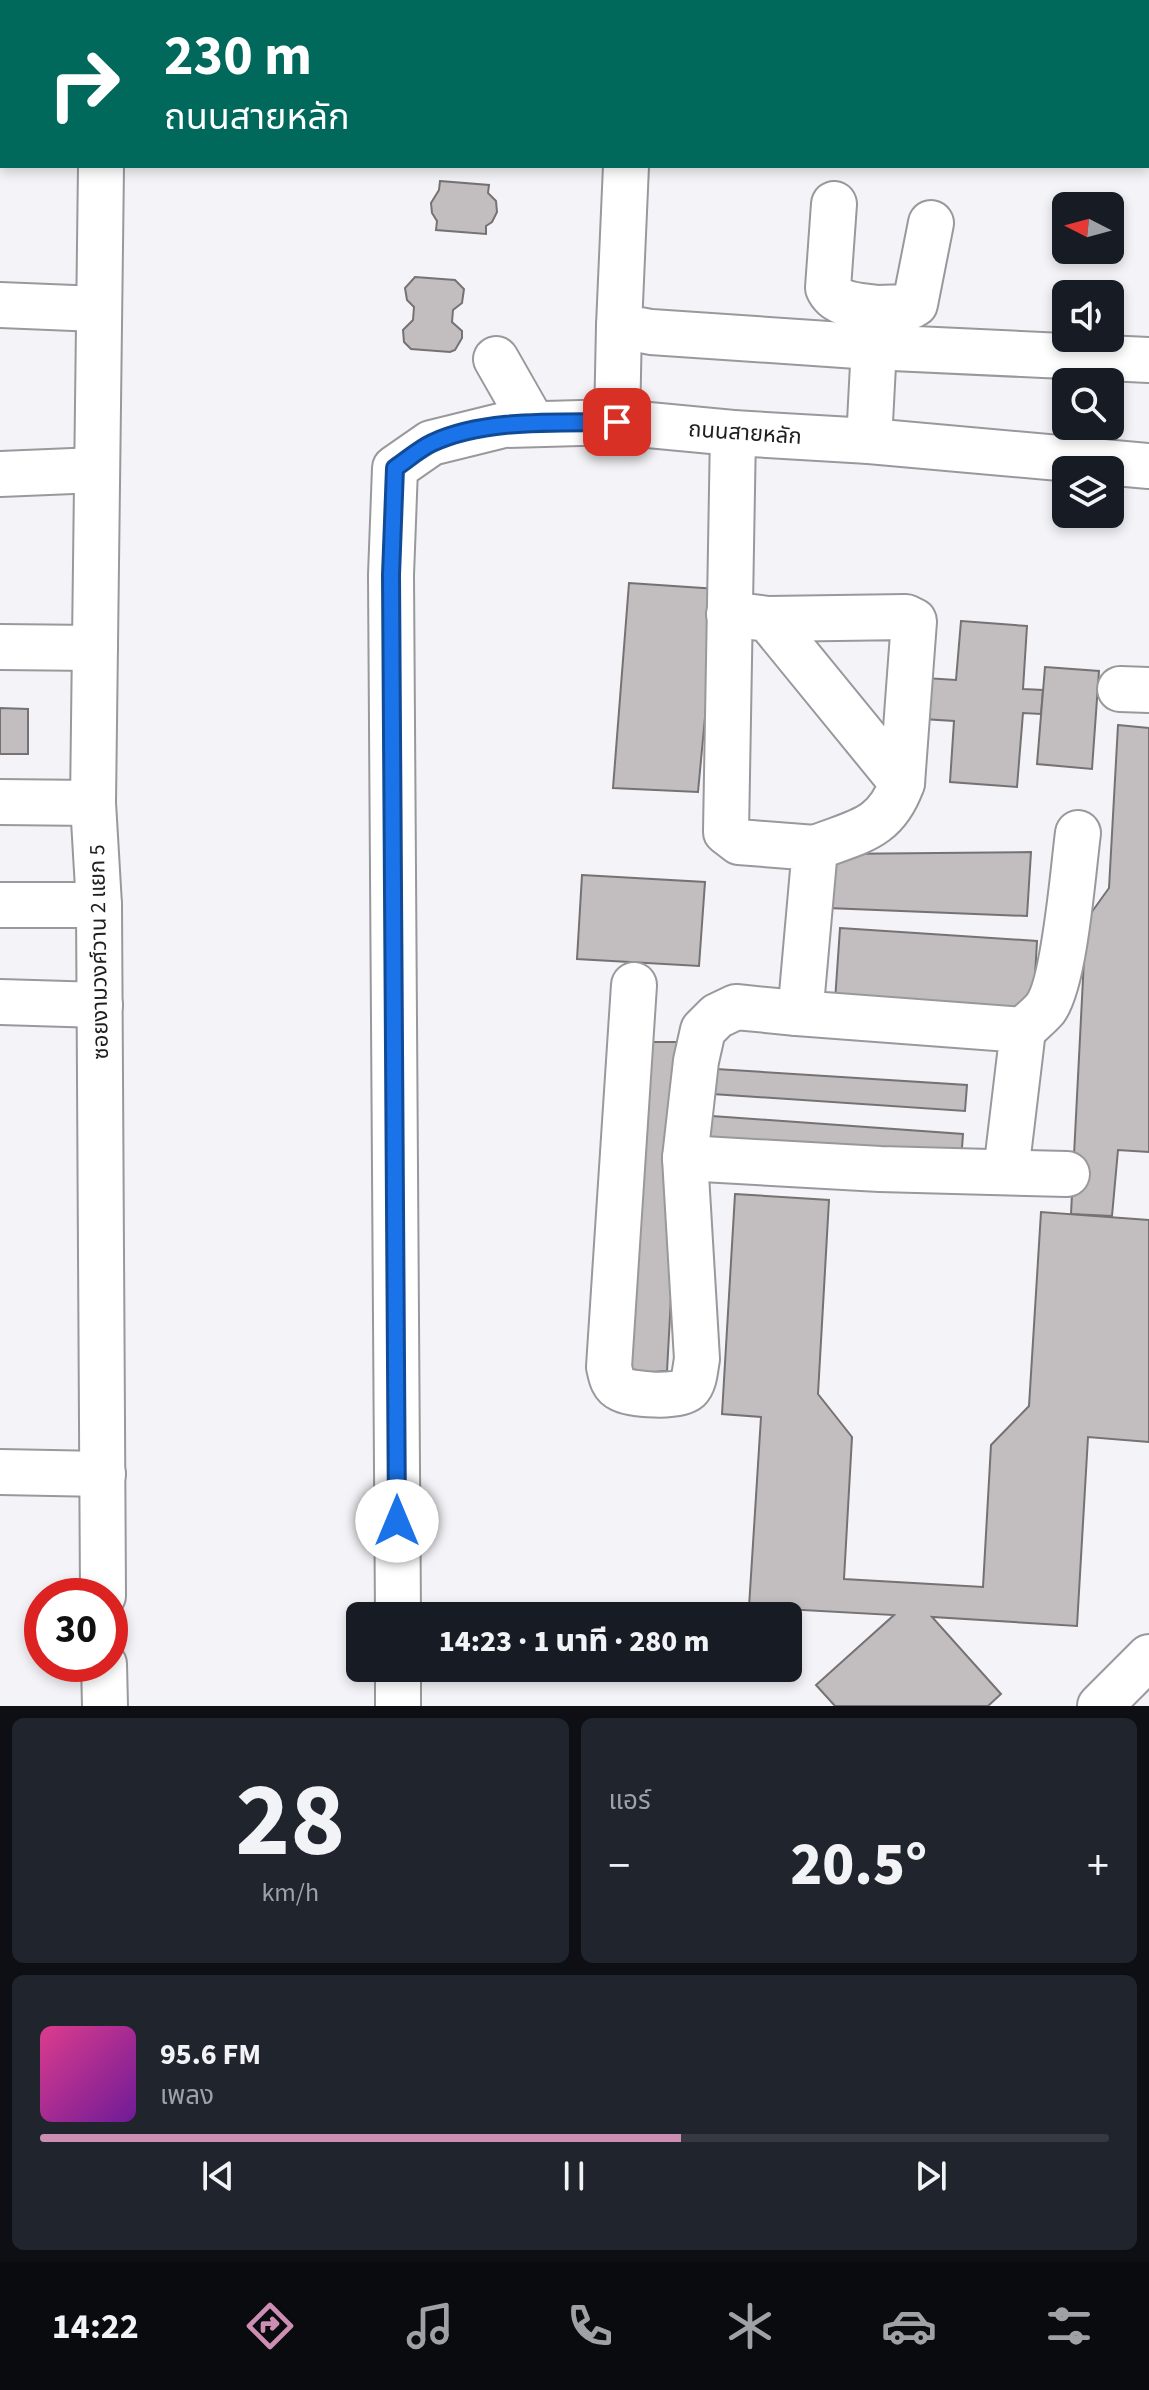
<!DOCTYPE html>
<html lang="th">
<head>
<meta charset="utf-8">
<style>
  body { margin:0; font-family:"Source Sans 3","Noto Sans Thai",sans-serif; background:#20242c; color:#f1f3f6; height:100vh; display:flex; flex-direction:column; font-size:30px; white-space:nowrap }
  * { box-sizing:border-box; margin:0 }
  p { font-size:26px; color:#9ea1a6 }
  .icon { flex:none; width:44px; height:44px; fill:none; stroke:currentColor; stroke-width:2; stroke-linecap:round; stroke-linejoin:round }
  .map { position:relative; height:1706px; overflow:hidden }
  .panel { display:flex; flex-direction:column; gap:12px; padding:12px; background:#0d0f14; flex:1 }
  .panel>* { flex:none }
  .hud { position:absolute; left:0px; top:0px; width:1150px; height:168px; box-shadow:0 4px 12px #0003; background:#00695c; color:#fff; overflow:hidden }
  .needle { width:52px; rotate:276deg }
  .fabs { position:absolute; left:1052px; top:192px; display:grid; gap:16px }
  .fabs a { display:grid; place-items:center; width:72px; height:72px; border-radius:12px; background:#171b24; box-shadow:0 4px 12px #0003; font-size:40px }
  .speed { position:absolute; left:24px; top:1578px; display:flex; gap:16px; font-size:40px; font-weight:700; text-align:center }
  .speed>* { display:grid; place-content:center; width:104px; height:104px; border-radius:50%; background:#171b24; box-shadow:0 4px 12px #0003; line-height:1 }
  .speed .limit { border:12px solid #d22; background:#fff; color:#111 }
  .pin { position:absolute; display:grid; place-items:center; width:68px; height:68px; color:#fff; margin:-34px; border-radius:16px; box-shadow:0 4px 12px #0006 }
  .me { position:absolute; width:88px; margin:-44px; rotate:0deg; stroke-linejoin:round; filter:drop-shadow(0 0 6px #0008) }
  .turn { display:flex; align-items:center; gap:28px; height:168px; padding:0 32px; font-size:36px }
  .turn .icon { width:104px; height:104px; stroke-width:2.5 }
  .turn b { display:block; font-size:56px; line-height:68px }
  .big { font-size:60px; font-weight:800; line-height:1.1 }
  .panel .card { flex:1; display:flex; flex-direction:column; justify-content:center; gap:12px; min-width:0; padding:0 28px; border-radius:12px; background:#20242c }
  .panel .dial { align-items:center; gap:0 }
  .dial b { font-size:104px; line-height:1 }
  .song { display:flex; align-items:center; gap:24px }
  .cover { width:96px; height:96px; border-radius:12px; background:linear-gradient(135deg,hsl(330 70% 55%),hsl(280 70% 35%)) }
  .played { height:8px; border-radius:4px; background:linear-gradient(90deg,#cc8eb2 60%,#363941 60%) }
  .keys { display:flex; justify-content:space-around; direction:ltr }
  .heat { display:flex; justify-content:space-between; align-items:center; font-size:44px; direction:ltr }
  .panel .tiles { flex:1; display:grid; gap:12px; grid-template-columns:1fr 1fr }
  .card:last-child { grid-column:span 2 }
  .trip { position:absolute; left:346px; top:1602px; width:456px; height:80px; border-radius:12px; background:#171b24; box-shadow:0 4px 12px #0003; font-weight:800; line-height:80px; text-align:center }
  .menu { display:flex; height:128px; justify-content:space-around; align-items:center; background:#090b0e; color:#9ea1a6 }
  .menu .icon { width:56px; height:56px }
  .menu .active { color:#cc8eb2 }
  .menu b { font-size:36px; color:#f1f3f6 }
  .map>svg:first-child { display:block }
</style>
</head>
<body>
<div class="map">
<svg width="1149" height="1706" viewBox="0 0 1149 1706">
  <rect width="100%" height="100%" fill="#f4f3f7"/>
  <!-- building -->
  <g fill="#c2bdbf" stroke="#767273" stroke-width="2">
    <polygon points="156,0 215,0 156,2"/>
    <polygon points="440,181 489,185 488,193 496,201 497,212 492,222 486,226 486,234 436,230 437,221 432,213 431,203 439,190"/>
    <polygon points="415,277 455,280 464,289 462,303 453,310 452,322 462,331 462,338 455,350 450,352 411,349 404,342 403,330 413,320 414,307 407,300 405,288"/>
    <polygon points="629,583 717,589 698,792 613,788"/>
    <polygon points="961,621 1027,626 1023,689 1043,690 1041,714 1023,713 1017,787 950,782 954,721 923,719 926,678 956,680"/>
    <polygon points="1045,667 1099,671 1092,769 1037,764"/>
    <polygon points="0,708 28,709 28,754 0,754"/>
    <polygon points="1118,725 1149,728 1149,1152 1118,1150 1112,1216 1071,1214 1086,920 1109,888"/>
    <polygon points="1031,852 1027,916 828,908 830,854"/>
    <polygon points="582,875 705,882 699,966 577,959"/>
    <polygon points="840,928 1037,941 1033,1013 835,1001"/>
    <polygon points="642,1042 685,1042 667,1371 625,1374"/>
    <polygon points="700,1068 967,1085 965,1111 698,1093"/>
    <polygon points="698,1115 963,1134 961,1161 696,1143"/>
    <polygon points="735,1194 829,1200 818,1394 852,1437 844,1579 983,1587 991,1445 1029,1406 1041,1212 1149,1220 1149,1442 1088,1437 1077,1626 932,1617 1001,1694 988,1706 835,1706 816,1685 894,1615 749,1607 761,1417 722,1414"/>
  </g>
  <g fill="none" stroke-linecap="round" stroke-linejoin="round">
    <!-- minor casing -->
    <g stroke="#99989c" stroke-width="48">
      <g id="minor">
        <polyline points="105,2 105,0"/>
        <polyline points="414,2 415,0"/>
        <polyline points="636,2 637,0"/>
        <polyline points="0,102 2,102"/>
        <polyline points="101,166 93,803 99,905 103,1596"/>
        <polyline points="626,166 619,326 651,332 872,347 1149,360"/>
        <path d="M834 204 828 288C836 306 858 305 876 308L869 441"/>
        <polyline points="0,305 98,309"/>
        <polyline points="876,308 910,307 915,304 931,223"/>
        <polyline points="496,359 533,424"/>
        <polyline points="617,422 619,326"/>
        <polyline points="733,433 726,832 739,842 815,848 802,994 797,1013 1023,1030 1006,1172"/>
        <polyline points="0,474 97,470"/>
        <path d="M729 614 768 619 902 783C885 830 858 831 815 848"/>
        <polyline points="768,619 906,617 914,621 902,783"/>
        <polyline points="0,647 95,648"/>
        <polyline points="1120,689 1149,690"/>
        <polyline points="0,802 93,803"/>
        <polyline points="0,905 99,905"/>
        <path d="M634 985 609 1367C611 1375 612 1385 621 1389 632 1395 678 1398 688 1389 695 1382 695 1369 697 1359L685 1158 696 1061 703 1030 717 1016 736 1007 797 1013"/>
        <polyline points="0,1002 100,1005"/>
        <path d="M1023 1030C1030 1023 1039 1016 1045 1009 1065 983 1073 870 1078 833"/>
        <polyline points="685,1158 880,1169 1067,1174"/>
        <polyline points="0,1472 103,1474"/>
        <polyline points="398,1616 391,575 395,468 431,443 504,425 617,422 733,433 869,441 1149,466"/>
        <polyline points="104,1664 105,1706"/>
        <polyline points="398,1668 398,1706"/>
        <polyline points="1100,1706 1149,1657"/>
      </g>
    </g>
    <!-- minor -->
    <use href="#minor" stroke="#fff" stroke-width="44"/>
  </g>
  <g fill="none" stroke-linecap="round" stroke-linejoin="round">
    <!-- route casing -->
    <g stroke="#114b97" stroke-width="20">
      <path id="route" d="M397 1521 391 575 395 468C407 460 419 449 432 443 485 418 559 423 617 422"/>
    </g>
    <!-- route -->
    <use href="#route" stroke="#1a73e8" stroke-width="14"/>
  </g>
  <g text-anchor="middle" stroke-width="8" stroke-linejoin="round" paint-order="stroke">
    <!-- street labels -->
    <g font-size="22" fill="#202021" stroke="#fff">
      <text transform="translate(745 432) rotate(4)" y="8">ถนนสายหลัก</text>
      <text transform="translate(98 952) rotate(-91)" y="8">ซอยงามวงศ์วาน 2 แยก 5</text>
    </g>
  </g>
</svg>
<div class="fabs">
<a><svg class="needle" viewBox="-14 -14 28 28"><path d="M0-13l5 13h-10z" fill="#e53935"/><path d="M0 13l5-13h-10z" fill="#9ea1a6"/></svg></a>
<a><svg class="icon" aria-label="sound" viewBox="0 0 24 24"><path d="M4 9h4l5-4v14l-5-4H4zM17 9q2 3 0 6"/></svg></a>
<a><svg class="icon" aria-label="search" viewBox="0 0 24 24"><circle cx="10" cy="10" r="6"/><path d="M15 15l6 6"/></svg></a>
<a><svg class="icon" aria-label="layers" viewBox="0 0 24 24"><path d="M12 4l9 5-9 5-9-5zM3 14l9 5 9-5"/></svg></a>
</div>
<div class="speed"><div class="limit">30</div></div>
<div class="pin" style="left:617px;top:422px;background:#d93025"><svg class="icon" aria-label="arrive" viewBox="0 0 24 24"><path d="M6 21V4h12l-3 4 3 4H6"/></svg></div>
<svg class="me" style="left:397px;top:1521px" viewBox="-20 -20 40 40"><circle r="19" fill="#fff"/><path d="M0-13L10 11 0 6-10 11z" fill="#1a73e8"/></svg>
<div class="trip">14:23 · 1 นาที · 280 m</div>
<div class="hud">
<div class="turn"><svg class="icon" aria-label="right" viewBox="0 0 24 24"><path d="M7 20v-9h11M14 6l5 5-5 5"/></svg><div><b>230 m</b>ถนนสายหลัก</div></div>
</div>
</div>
<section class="panel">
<div class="tiles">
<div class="card dial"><b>28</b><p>km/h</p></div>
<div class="card"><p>แอร์</p>
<div class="heat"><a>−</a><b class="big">20.5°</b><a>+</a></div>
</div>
<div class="card">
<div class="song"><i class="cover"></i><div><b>95.6 FM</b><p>เพลง</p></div></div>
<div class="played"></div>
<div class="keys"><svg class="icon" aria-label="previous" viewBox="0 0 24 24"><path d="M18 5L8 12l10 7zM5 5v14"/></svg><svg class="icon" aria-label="pause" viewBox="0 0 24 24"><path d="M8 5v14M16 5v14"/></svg><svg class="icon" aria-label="next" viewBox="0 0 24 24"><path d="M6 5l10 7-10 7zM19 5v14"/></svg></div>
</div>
</div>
</section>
<nav class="menu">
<b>14:22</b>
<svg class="icon active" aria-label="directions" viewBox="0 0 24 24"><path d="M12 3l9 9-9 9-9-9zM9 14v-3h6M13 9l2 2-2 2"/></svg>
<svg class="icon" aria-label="music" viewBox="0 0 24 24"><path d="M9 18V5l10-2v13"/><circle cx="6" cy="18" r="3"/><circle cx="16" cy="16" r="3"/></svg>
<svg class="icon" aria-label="phone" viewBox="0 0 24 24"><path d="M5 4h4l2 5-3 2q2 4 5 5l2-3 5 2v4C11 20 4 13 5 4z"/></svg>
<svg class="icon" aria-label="climate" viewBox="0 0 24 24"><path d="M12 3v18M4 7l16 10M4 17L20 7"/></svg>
<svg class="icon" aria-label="car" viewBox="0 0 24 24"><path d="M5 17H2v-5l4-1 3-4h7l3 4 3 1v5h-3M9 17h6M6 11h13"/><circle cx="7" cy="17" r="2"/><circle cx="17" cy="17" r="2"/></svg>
<svg class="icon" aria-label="filters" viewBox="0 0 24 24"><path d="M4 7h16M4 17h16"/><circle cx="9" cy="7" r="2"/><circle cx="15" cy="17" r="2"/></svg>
</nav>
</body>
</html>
